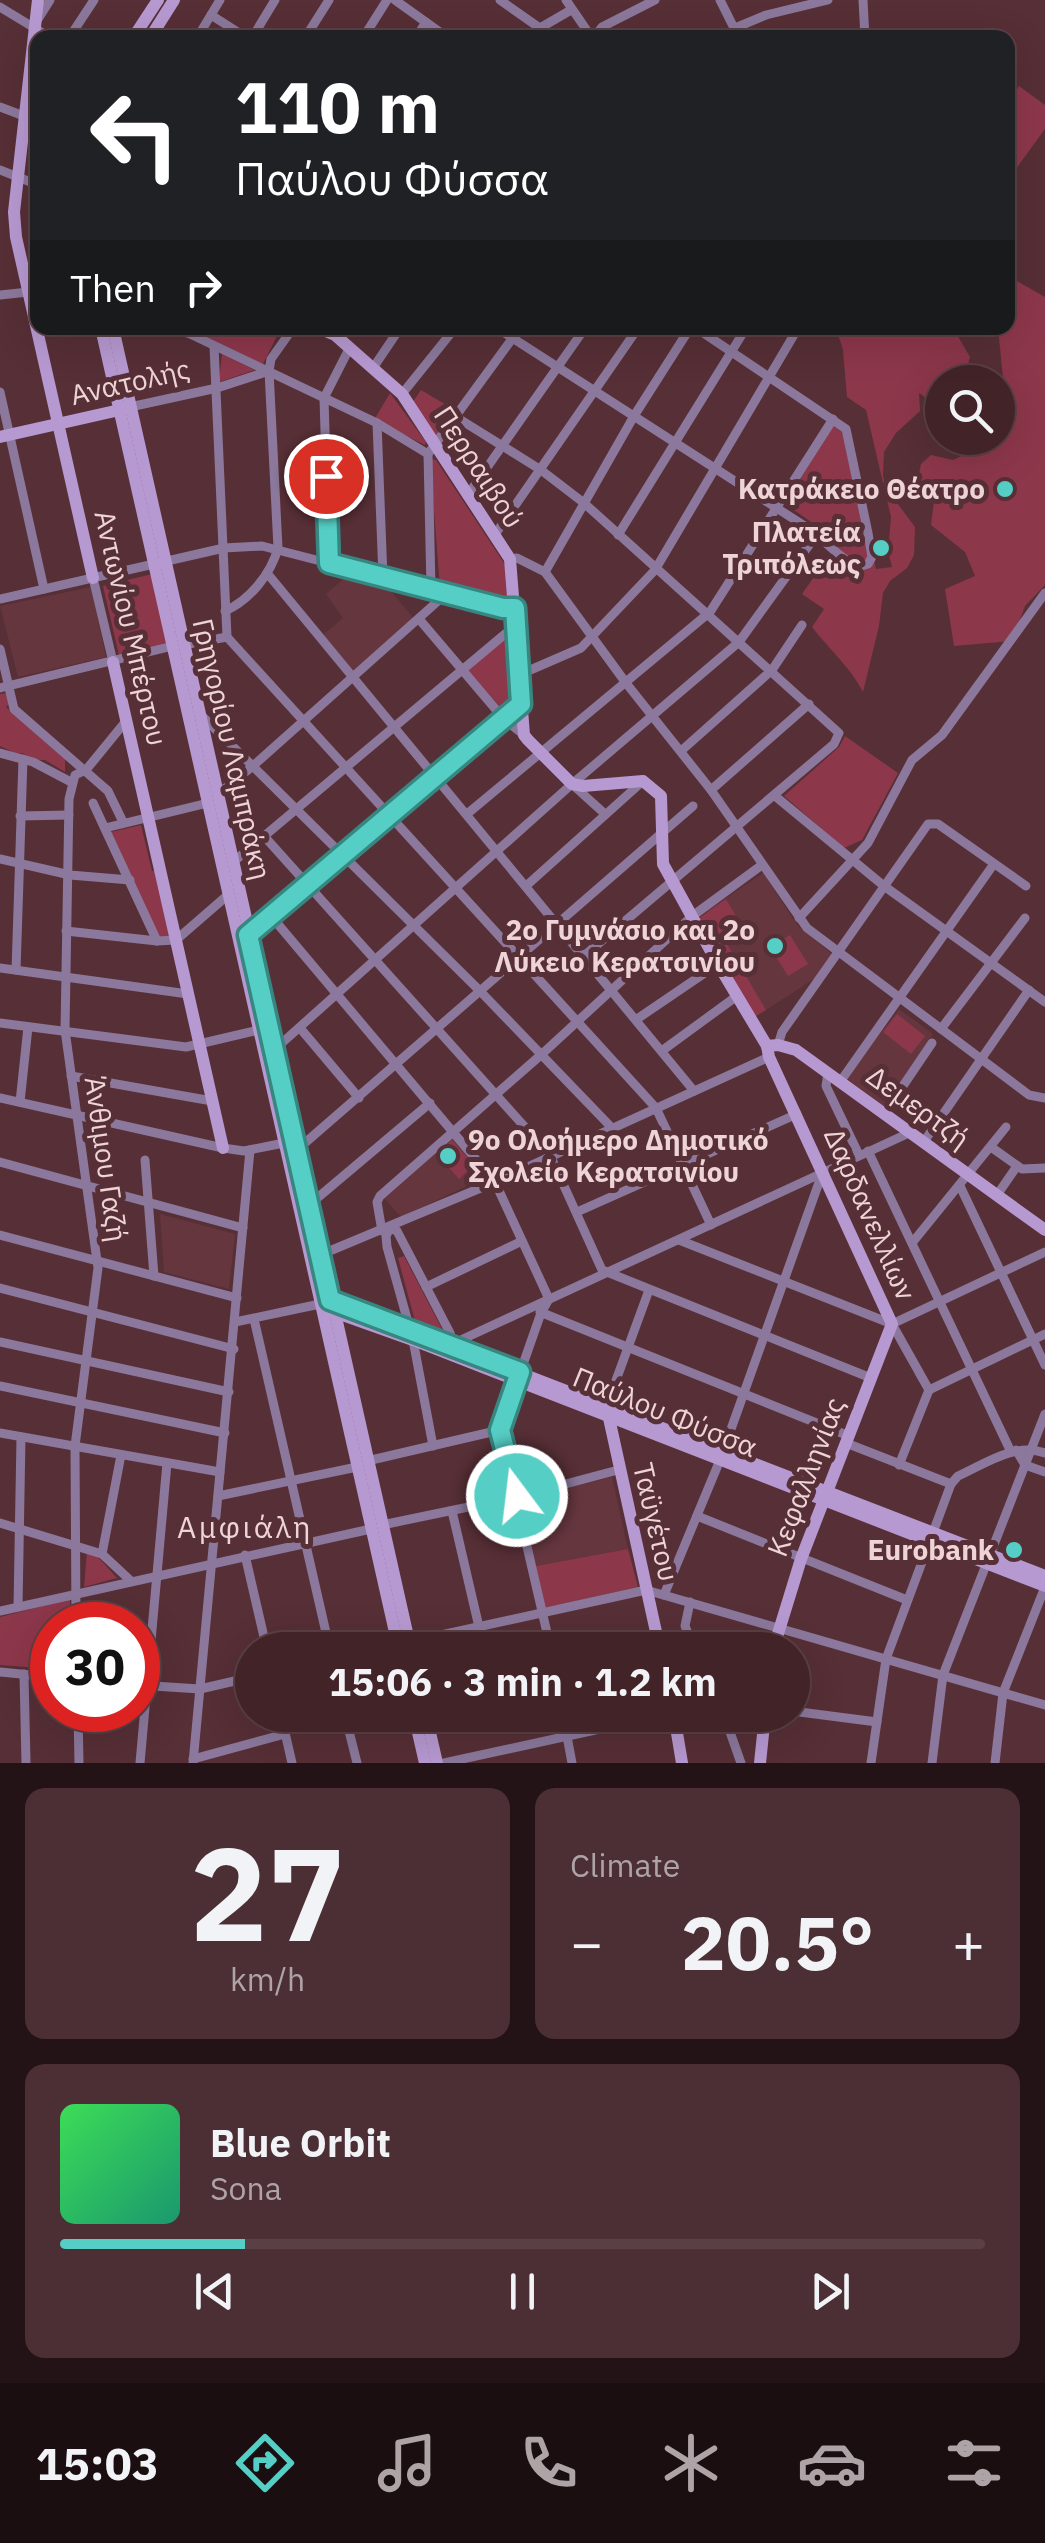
<!DOCTYPE html>
<html lang="en">
<head>
<meta charset="utf-8">
<style>
  body { margin:0; font-family:"IBM Plex Sans",sans-serif; background:#4c2f34; color:#f1f3f6; height:100vh; display:flex; flex-direction:column; font-size:38px; white-space:nowrap }
  * { box-sizing:border-box; margin:0 }
  p { font-size:32px; color:#aea4a8 }
  .icon { flex:none; width:55px; height:55px; fill:none; stroke:currentColor; stroke-width:2; stroke-linecap:round; stroke-linejoin:round }
  .map { position:relative; height:1763px; overflow:hidden }
  .panel { display:flex; flex-direction:column; gap:25px; padding:25px; background:#241316; flex:1 }
  .panel>* { flex:none }
  .hud { position:absolute; left:30px; top:30px; width:985px; height:305px; border-radius:20px; box-shadow:0 10px 40px #0002,0 0 0 2px #5a4045; background:#202124; color:#fff; overflow:hidden }
  .fabs { position:absolute; left:925px; top:365px; display:grid; gap:20px }
  .fabs a { display:grid; place-items:center; width:90px; height:90px; border-radius:50%; background:#412328; box-shadow:0 10px 40px #0002,0 0 0 2px #5a4045; font-size:50px }
  .speed { position:absolute; left:30px; top:1602px; display:flex; gap:20px; font-size:50px; font-weight:700; text-align:center }
  .speed>* { display:grid; place-content:center; width:130px; height:130px; border-radius:50%; background:#412328; box-shadow:0 10px 40px #0002,0 0 0 2px #5a4045; line-height:1 }
  .speed .limit { border:15px solid #d22; background:#fff; color:#111 }
  .pin { position:absolute; display:grid; place-items:center; width:85px; height:85px; color:#fff; margin:-42px; border:5px solid #fff; border-radius:50%; box-shadow:0 2px 10px #0007 }
  .me { position:absolute; width:110px; margin:-55px; rotate:345deg; stroke-linejoin:round; filter:drop-shadow(0 0 8px #0008) }
  .turn { display:flex; align-items:center; gap:35px; height:210px; padding:0 40px; font-size:45px }
  .turn .icon { width:130px; height:130px; stroke-width:2.5 }
  .turn b { display:block; font-size:70px; line-height:85px }
  .then { display:flex; align-items:center; height:95px; padding:0 40px; background:#0003; gap:20px; font-size:38px }
  .big { font-size:75px; font-weight:700; line-height:1.1 }
  .panel .tile { flex:1; display:flex; flex-direction:column; justify-content:center; gap:15px; min-width:0; padding:0 35px; border-radius:20px; background:#4c2f34 }
  .panel .dial { align-items:center; gap:0 }
  .dial b { font-size:130px; line-height:1 }
  .song { display:flex; align-items:center; gap:30px }
  .cover { width:120px; height:120px; border-radius:15px; background:linear-gradient(135deg,hsl(130 70% 55%),hsl(160 70% 35%)) }
  .played { height:10px; border-radius:5px; background:linear-gradient(90deg,#55cec5 20%,#5a4045 20%) }
  .keys { display:flex; justify-content:space-around; direction:ltr }
  .heat { display:flex; justify-content:space-between; align-items:center; font-size:55px; direction:ltr }
  .panel .tiles { flex:1; display:grid; gap:25px; grid-template-columns:1fr 1fr }
  .tile:last-child { grid-column:span 2 }
  .trip { position:absolute; left:235px; top:1632px; width:575px; height:100px; border-radius:50px; background:#412328; box-shadow:0 10px 40px #0002,0 0 0 2px #5a4045; font-weight:700; line-height:100px; text-align:center }
  .menu { display:flex; height:160px; justify-content:space-around; align-items:center; background:#1a0e10; color:#aea4a8 }
  .menu .icon { width:70px; height:70px }
  .menu .selected { color:#55cec5 }
  .menu b { font-size:45px; color:#f1f3f6 }
  .map>svg:first-child { display:block }
</style>
</head>
<body>
<div class="map">
<svg width="1045" height="1763" viewBox="0 0 1045 1763">
  <rect width="100%" height="100%" fill="#572f36"/>
  <!-- built -->
  <g fill="#66363f">
    <polygon points="347,576 385,584 415,620 352,672 323,635 343,618 326,594"/>
    <polygon points="91,587 106,657 18,677 0,606"/>
    <polygon points="763,873 798,926 833,955 817,977 766,1010 707,911"/>
    <polygon points="899,1009 933,1034 885,1107 846,1078"/>
    <polygon points="450,1135 486,1177 401,1217 383,1197"/>
    <polygon points="160,1214 235,1234 229,1289 164,1272"/>
    <polygon points="612,1477 628,1549 536,1566 520,1500"/>
  </g>
  <!-- green -->
  <g fill="#8d374b">
    <polygon points="1019,86 1045,105 1045,129 1015,170 1008,165 1008,103"/>
    <polygon points="1008,276 1045,297 1045,585 1025,606 1012,641 954,646 945,589 975,576 965,552 931,525 934,501 915,494 921,464 931,455 953,460 970,452 971,438 998,438 998,406 1005,398 998,328 1008,328"/>
    <polygon points="188,328 281,328 263,364"/>
    <path d="M836 328H953L970 357 963 382H942V434C932 420 935 402 919 393L920 411 896 433 884 452 883 476 886 488 915 527 914 555 907 568 890 581 883 593 879 626 863 692C851 668 829 649 812 627L824 609 802 594 832 551 829 534 785 504 833 426 842 432 845 442 867 551H872L876 569 892 567 888 551 891 517 866 410 847 397 843 350Z"/>
    <polygon points="222,354 255,370 219,382"/>
    <polygon points="421,390 455,410 437,439 412,403"/>
    <polygon points="390,393 426,442 425,445 374,420"/>
    <polygon points="430,459 436,460 506,566 510,604 440,588"/>
    <polygon points="152,574 167,645 119,655 103,586"/>
    <polygon points="506,636 511,641 516,700 504,711 466,668"/>
    <polygon points="7,693 9,704 6,707 65,759 65,772 45,760 31,760 23,753 17,754 0,746 0,694"/>
    <polygon points="845,736 898,773 862,840 844,848 784,796 839,747"/>
    <polygon points="141,825 152,871 155,871 170,937 159,938 111,832"/>
    <polygon points="726,899 744,930 726,942 766,1010 753,1018 696,920"/>
    <polygon points="790,935 808,964 788,976 770,947"/>
    <polygon points="897,1014 925,1036 911,1054 883,1032"/>
    <polygon points="452,1140 474,1165 459,1179 437,1154"/>
    <polygon points="404,1256 443,1331 440,1335 416,1325 398,1258"/>
    <polygon points="628,1549 638,1587 545,1608 536,1566"/>
    <polygon points="87,1551 97,1556 117,1578 84,1587"/>
    <polygon points="70,1599 70,1625 52,1625 52,1669 0,1665 0,1617"/>
  </g>
  <g fill="none" stroke-linecap="round" stroke-linejoin="round">
    <!-- street -->
    <g stroke="#8b789c" stroke-width="9">
      <polyline points="395,0 448,38"/>
      <polyline points="500,0 554,38"/>
      <polyline points="566,0 592,38"/>
      <polyline points="720,0 739,38"/>
      <polyline points="863,0 865,38"/>
      <polyline points="0,7 51,38"/>
      <polyline points="211,15 247,38"/>
      <polyline points="38,19 50,0"/>
      <polyline points="735,28 766,15 828,0"/>
      <polyline points="69,38 94,0"/>
      <polyline points="197,38 220,0"/>
      <polyline points="252,38 275,0"/>
      <polyline points="305,38 329,0"/>
      <polyline points="363,38 387,0"/>
      <polyline points="416,38 426,22"/>
      <polyline points="534,38 540,28 571,10"/>
      <polyline points="593,38 602,27 655,0"/>
      <polyline points="0,107 24,116"/>
      <polyline points="0,170 38,185"/>
      <polyline points="0,295 38,291"/>
      <polyline points="161,328 188,333 377,423 428,454 520,328"/>
      <path d="M497 328 817 534C830 548 841 558 858 567L868 564 872 557 868 533 846 429 696 328"/>
      <polyline points="214,346 227,637"/>
      <polyline points="373,368 400,328"/>
      <polyline points="0,392 44,589"/>
      <polyline points="402,394 455,328"/>
      <polyline points="130,407 217,388 269,371"/>
      <polyline points="456,417 541,470 584,503 839,733 834,744 585,955"/>
      <polyline points="377,423 383,577"/>
      <polyline points="428,454 431,589"/>
      <polyline points="467,496 585,328"/>
      <polyline points="618,535 746,328"/>
      <polyline points="494,536 638,328"/>
      <polyline points="510,559 517,558 545,572 626,683 711,790 807,928 1029,1095 1045,1098"/>
      <polyline points="329,563 324,398 350,347"/>
      <polyline points="545,572 634,416 690,328"/>
      <polyline points="267,573 694,1091"/>
      <polyline points="93,578 113,662"/>
      <polyline points="0,599 224,548 262,546 503,608 515,608"/>
      <path d="M225 611C249 601 271 574 278 548L269 371 271 359 293 328"/>
      <polyline points="419,619 504,719 524,735"/>
      <polyline points="227,637 656,1108 711,1225"/>
      <polyline points="183,645 227,637"/>
      <polyline points="0,649 14,709 108,791 123,822"/>
      <polyline points="521,674 581,648 655,570 798,328"/>
      <polyline points="0,688 173,646"/>
      <polyline points="201,715 480,991 612,1128"/>
      <polyline points="681,751 772,670 802,625"/>
      <polyline points="0,753 33,762 71,782"/>
      <polyline points="574,786 605,814"/>
      <polyline points="711,790 809,704"/>
      <polyline points="216,792 223,790 254,765 447,593"/>
      <polyline points="775,796 884,886 1045,1002"/>
      <polyline points="93,803 157,941"/>
      <polyline points="467,814 710,612 833,419"/>
      <polyline points="20,816 69,815"/>
      <polyline points="105,828 208,803"/>
      <polyline points="264,836 550,1155 602,1270 871,1378"/>
      <polyline points="0,859 70,875 130,880"/>
      <polyline points="232,863 505,634 517,629"/>
      <polyline points="526,886 643,781"/>
      <polyline points="271,916 495,1182 549,1299 541,1313 500,1430 551,1650"/>
      <polyline points="799,918 868,843 912,760 942,735 1045,593"/>
      <polyline points="66,931 157,941 176,940 229,894"/>
      <polyline points="248,935 521,704"/>
      <polyline points="0,968 188,994"/>
      <polyline points="16,970 23,759"/>
      <polyline points="637,1019 718,964"/>
      <polyline points="0,1023 186,1047 259,1030"/>
      <polyline points="300,1028 359,1098"/>
      <polyline points="941,1029 1025,918"/>
      <polyline points="778,1045 782,1032 928,824 938,824 1026,886"/>
      <polyline points="274,1050 572,784 739,642 817,534"/>
      <polyline points="663,1050 737,996"/>
      <polyline points="828,1073 826,1086 859,1155"/>
      <polyline points="71,1076 212,1101"/>
      <polyline points="840,1082 991,868"/>
      <polyline points="0,1098 223,1148 244,1151 284,1143"/>
      <polyline points="20,1102 28,1027"/>
      <polyline points="884,1114 932,1043"/>
      <polyline points="923,1143 1029,990"/>
      <polyline points="295,1145 306,1142 693,806"/>
      <polyline points="991,1147 1022,1169 1045,1168"/>
      <polyline points="868,1151 1011,1452"/>
      <polyline points="145,1160 154,1276"/>
      <polyline points="0,1162 243,1228"/>
      <polyline points="960,1186 1045,1365"/>
      <polyline points="997,1195 1017,1166"/>
      <polyline points="309,1205 430,1103"/>
      <polyline points="577,1212 797,1114"/>
      <polyline points="390,1228 386,1236 387,1247 413,1340 433,1446"/>
      <polyline points="390,1228 397,1231 450,1333 454,1348"/>
      <polyline points="382,1231 377,1202 380,1196 542,1054 691,917 762,865"/>
      <polyline points="0,1235 237,1298"/>
      <polyline points="679,1240 892,1324"/>
      <polyline points="912,1243 1006,1127"/>
      <polyline points="320,1255 495,1182 769,1057"/>
      <polyline points="426,1287 522,1241"/>
      <polyline points="0,1288 234,1349"/>
      <polyline points="540,1312 849,1436"/>
      <polyline points="254,1319 330,1650"/>
      <polyline points="235,1322 320,1304"/>
      <polyline points="892,1324 1045,1252"/>
      <polyline points="892,1324 929,1390"/>
      <polyline points="0,1342 229,1392"/>
      <polyline points="451,1355 463,1339 909,1133"/>
      <polyline points="0,1386 225,1433"/>
      <polyline points="929,1390 1045,1334"/>
      <polyline points="607,1405 649,1290"/>
      <polyline points="0,1433 220,1472"/>
      <polyline points="846,1443 951,1484"/>
      <polyline points="1016,1450 1025,1465 1045,1472"/>
      <polyline points="367,1461 500,1430"/>
      <polyline points="899,1465 929,1390"/>
      <polyline points="218,1496 357,1467"/>
      <polyline points="452,1511 479,1627"/>
      <polyline points="697,1516 907,1600"/>
      <polyline points="0,1523 102,1554 131,1581"/>
      <polyline points="382,1525 517,1497 618,1470"/>
      <polyline points="102,1554 121,1455"/>
      <polyline points="245,1555 267,1650"/>
      <polyline points="664,1595 720,1460 822,1174"/>
      <polyline points="690,1602 685,1626 695,1650"/>
      <polyline points="18,1607 21,1437"/>
      <polyline points="0,1611 371,1529"/>
      <polyline points="76,1625 75,1446 98,1268 65,1030 69,799 75,775 86,770 126,721"/>
      <polyline points="409,1642 646,1590 1045,1705"/>
      <polyline points="381,1650 398,1646"/>
      <polyline points="0,1672 52,1677"/>
      <polyline points="24,1674 26,1763"/>
      <polyline points="138,1685 200,1689 252,1677"/>
      <polyline points="78,1710 79,1763"/>
      <polyline points="792,1711 877,1722"/>
      <polyline points="281,1715 292,1763"/>
      <polyline points="345,1715 357,1763"/>
      <polyline points="563,1715 572,1763"/>
      <polyline points="724,1715 741,1763"/>
      <polyline points="193,1759 285,1734"/>
      <polyline points="140,1763 167,1463"/>
      <polyline points="193,1763 250,1150"/>
      <polyline points="444,1763 664,1715"/>
      <path d="M871 1763 886 1659 951 1484 958 1476C985 1464 1015 1442 1045 1453"/>
      <polyline points="932,1763 943,1675 1045,1414"/>
      <polyline points="995,1763 1003,1693 1045,1587"/>
    </g>
    <!-- secondary -->
    <g stroke="#b799d1" stroke-width="12">
      <polyline points="38,0 14,212 16,237 93,578"/>
      <polyline points="133,38 158,0"/>
      <polyline points="150,38 174,0"/>
      <polyline points="101,328 399,1650"/>
      <polyline points="113,328 411,1650"/>
      <polyline points="319,328 335,335 402,394 510,559 524,735 528,740 572,784 583,786 643,781 661,796 663,864 718,964 767,1046 769,1057 892,1324 801,1559 773,1650"/>
      <polyline points="0,437 124,409"/>
      <polyline points="113,662 223,1148"/>
      <polyline points="767,1046 778,1045 796,1050 1045,1230"/>
      <polyline points="327,1301 348,1306 426,1336"/>
      <polyline points="326,1309 413,1340 1045,1586"/>
      <polyline points="481,1358 1045,1576"/>
      <polyline points="607,1409 660,1650"/>
      <polyline points="414,1715 425,1763"/>
      <polyline points="426,1715 437,1763"/>
      <polyline points="674,1715 682,1763"/>
      <polyline points="760,1763 765,1715"/>
    </g>
  </g>
  <g fill="none" stroke-linecap="round" stroke-linejoin="round">
    <!-- route casing -->
    <g stroke="#378680" stroke-width="25">
      <polyline id="route" points="326,476 329,563 503,608 515,608 521,704 248,935 330,1300 520,1372 500,1430 517,1496"/>
    </g>
    <!-- route -->
    <use href="#route" stroke="#55cec5" stroke-width="18"/>
  </g>
  <!-- markers -->
  <g fill="#55cec5" stroke="#572f36" stroke-width="4">
    <circle cx="1005" cy="489" r="10"/>
    <circle cx="881" cy="548" r="10"/>
    <circle cx="775" cy="946" r="10"/>
    <circle cx="448" cy="1156" r="10"/>
    <circle cx="1014" cy="1550" r="10"/>
  </g>
  <g text-anchor="middle" stroke-width="10" stroke-linejoin="round" paint-order="stroke">
    <!-- street labels -->
    <g font-size="28" fill="#eed4d7" stroke="#572f36">
      <text transform="translate(130 382) rotate(-13)" y="10">Ανατολής</text>
      <text transform="translate(479 467) rotate(57)" y="10">Περραιβού</text>
      <text transform="translate(131 628) rotate(77)" y="10">Αντωνίου Μπέρτου</text>
      <text transform="translate(232 749) rotate(77)" y="10">Γρηγορίου Λαμπράκη</text>
      <text transform="translate(918 1107) rotate(36)" y="10">Δεμερτζή</text>
      <text transform="translate(106 1159) rotate(82)" y="10">Άνθιμου Γαζή</text>
      <text transform="translate(870 1214) rotate(66)" y="10">Δαρδανελλίων</text>
      <text transform="translate(665 1412) rotate(22)" y="10">Παύλου Φύσσα</text>
      <text transform="translate(806 1477) rotate(-69)" y="10">Κεφαλληνίας</text>
      <text transform="translate(656 1522) rotate(77)" y="10">Ταϋγέτου</text>
    </g>
    <!-- poi labels -->
    <g font-size="28" font-weight="bold" fill="#eed4d7" stroke="#572f36" text-anchor="end">
      <text x="985" y="499">Κατράκειο Θέατρο</text>
      <text x="861" y="542">Πλατεία<tspan x="861" dy="32">Τριπόλεως</tspan></text>
      <text x="755" y="940">2ο Γυμνάσιο και 2ο<tspan x="755" dy="32">Λύκειο Κερατσινίου</tspan></text>
      <text x="468" y="1150" text-anchor="start">9ο Ολοήμερο Δημοτικό<tspan x="468" dy="32">Σχολείο Κερατσινίου</tspan></text>
      <text x="994" y="1560">Eurobank</text>
    </g>
    <!-- neighbourhood labels -->
    <g font-size="30" letter-spacing="2.5" fill="#eed4d7" stroke="#572f36">
      <text x="245" y="1538">Αμφιάλη</text>
    </g>
  </g>
</svg>
<div class="fabs">
<a><svg class="icon" aria-label="search" viewBox="0 0 24 24"><circle cx="10" cy="10" r="6"/><path d="M15 15l6 6"/></svg></a>
</div>
<div class="speed"><div class="limit">30</div></div>
<div class="pin" style="left:326px;top:476px;background:#d93025"><svg class="icon" aria-label="arrive" viewBox="0 0 24 24"><path d="M6 21V4h12l-3 4 3 4H6"/></svg></div>
<svg class="me" style="left:517px;top:1496px" viewBox="-20 -20 40 40"><circle r="17" fill="#55cec5" stroke="#fff" stroke-width="3"/><path d="M0-11L8 9 0 5-8 9z" fill="#fff"/></svg>
<div class="trip">15:06 · 3 min · 1.2 km</div>
<div class="hud">
<div class="turn"><svg class="icon" aria-label="left" viewBox="0 0 24 24"><path d="M17 20v-9H6M10 6l-5 5 5 5"/></svg><div><b>110 m</b>Παύλου Φύσσα</div></div>
<div class="then">Then<svg class="icon" aria-label="right" viewBox="0 0 24 24"><path d="M7 20v-9h11M14 6l5 5-5 5"/></svg></div>
</div>
</div>
<section class="panel">
<div class="tiles">
<div class="tile dial"><b>27</b><p>km/h</p></div>
<div class="tile"><p>Climate</p>
<div class="heat"><a>−</a><b class="big">20.5°</b><a>+</a></div>
</div>
<div class="tile">
<div class="song"><i class="cover"></i><div><b>Blue Orbit</b><p>Sona</p></div></div>
<div class="played"></div>
<div class="keys"><svg class="icon" aria-label="previous" viewBox="0 0 24 24"><path d="M18 5L8 12l10 7zM5 5v14"/></svg><svg class="icon" aria-label="pause" viewBox="0 0 24 24"><path d="M8 5v14M16 5v14"/></svg><svg class="icon" aria-label="next" viewBox="0 0 24 24"><path d="M6 5l10 7-10 7zM19 5v14"/></svg></div>
</div>
</div>
</section>
<nav class="menu">
<b>15:03</b>
<svg class="icon selected" aria-label="directions" viewBox="0 0 24 24"><path d="M12 3l9 9-9 9-9-9zM9 14v-3h6M13 9l2 2-2 2"/></svg>
<svg class="icon" aria-label="music" viewBox="0 0 24 24"><path d="M9 18V5l10-2v13"/><circle cx="6" cy="18" r="3"/><circle cx="16" cy="16" r="3"/></svg>
<svg class="icon" aria-label="phone" viewBox="0 0 24 24"><path d="M5 4h4l2 5-3 2q2 4 5 5l2-3 5 2v4C11 20 4 13 5 4z"/></svg>
<svg class="icon" aria-label="climate" viewBox="0 0 24 24"><path d="M12 3v18M4 7l16 10M4 17L20 7"/></svg>
<svg class="icon" aria-label="car" viewBox="0 0 24 24"><path d="M5 17H2v-5l4-1 3-4h7l3 4 3 1v5h-3M9 17h6M6 11h13"/><circle cx="7" cy="17" r="2"/><circle cx="17" cy="17" r="2"/></svg>
<svg class="icon" aria-label="filters" viewBox="0 0 24 24"><path d="M4 7h16M4 17h16"/><circle cx="9" cy="7" r="2"/><circle cx="15" cy="17" r="2"/></svg>
</nav>
</body>
</html>
